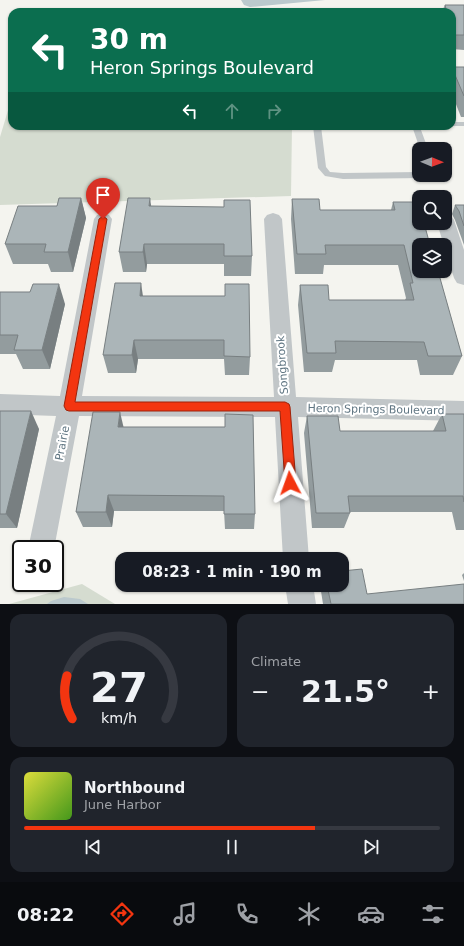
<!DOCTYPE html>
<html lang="en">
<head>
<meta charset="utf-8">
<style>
  body { margin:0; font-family:"DejaVu Sans",sans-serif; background:#20242c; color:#f1f3f6; height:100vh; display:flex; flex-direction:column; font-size:15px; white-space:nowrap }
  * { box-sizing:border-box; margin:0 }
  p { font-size:13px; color:#9ea1a6 }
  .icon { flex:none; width:22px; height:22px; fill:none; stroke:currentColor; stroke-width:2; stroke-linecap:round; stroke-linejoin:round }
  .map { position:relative; height:604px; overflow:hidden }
  .side { display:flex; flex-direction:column; gap:10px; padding:10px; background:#0d0f14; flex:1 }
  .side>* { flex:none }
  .guide { position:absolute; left:8px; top:8px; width:448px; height:122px; border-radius:12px; box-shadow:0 1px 3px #0004; background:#0b6e4f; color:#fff; overflow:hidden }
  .needle { width:26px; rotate:91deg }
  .buttons { position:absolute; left:412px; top:142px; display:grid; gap:8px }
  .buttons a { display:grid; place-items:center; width:40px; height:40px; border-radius:8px; background:#171b24; box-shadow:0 1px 3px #0004; font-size:20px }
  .speed { position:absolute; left:12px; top:540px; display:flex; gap:8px; font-size:20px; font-weight:700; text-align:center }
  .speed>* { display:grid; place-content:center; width:52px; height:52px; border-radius:50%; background:#171b24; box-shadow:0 1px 3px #0004; line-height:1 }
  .speed .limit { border:2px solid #111; border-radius:6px; background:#fff; color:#111 }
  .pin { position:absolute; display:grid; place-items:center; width:34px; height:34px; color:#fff; margin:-41px -17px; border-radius:50% 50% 50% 0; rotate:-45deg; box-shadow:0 0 4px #0007 }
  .pin .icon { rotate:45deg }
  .me { position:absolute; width:44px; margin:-22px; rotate:356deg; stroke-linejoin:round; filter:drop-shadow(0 0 3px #0008) }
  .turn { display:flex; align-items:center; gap:14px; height:84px; padding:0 16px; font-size:18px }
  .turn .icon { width:52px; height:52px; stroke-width:2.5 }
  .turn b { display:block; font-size:28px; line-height:34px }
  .lanes { display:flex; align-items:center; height:38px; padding:0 16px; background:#0003; justify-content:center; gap:20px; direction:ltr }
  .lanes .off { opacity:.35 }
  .big { font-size:30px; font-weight:700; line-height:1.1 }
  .side .widget { flex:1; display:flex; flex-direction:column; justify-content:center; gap:6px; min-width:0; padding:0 14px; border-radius:12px; background:#20242c }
  .side .dial { align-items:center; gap:0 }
  .dial svg { height:104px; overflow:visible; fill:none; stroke:#363941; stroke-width:7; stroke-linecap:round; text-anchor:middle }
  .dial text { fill:#f1f3f6; stroke:none }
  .song { display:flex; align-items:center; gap:12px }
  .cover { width:48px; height:48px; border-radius:6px; background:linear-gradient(135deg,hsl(60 70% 55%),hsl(100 70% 35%)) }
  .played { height:4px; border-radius:2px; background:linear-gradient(90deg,#f33510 70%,#363941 70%) }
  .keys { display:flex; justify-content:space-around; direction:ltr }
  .heat { display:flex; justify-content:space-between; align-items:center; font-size:22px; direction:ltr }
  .side .tiles { flex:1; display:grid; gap:10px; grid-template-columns:1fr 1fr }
  .widget:last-child { grid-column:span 2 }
  .trip { position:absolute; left:115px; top:552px; width:234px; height:40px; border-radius:12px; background:#171b24; box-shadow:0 1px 3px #0004; font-weight:700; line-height:40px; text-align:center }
  .tab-bar { display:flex; height:64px; justify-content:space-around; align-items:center; background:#090b0e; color:#9ea1a6 }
  .tab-bar .icon { width:28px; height:28px }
  .tab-bar .selected { color:#f33510 }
  .tab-bar b { font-size:18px; color:#f1f3f6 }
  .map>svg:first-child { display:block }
</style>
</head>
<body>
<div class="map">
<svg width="464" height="604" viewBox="0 0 464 604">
  <rect width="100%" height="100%" fill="#f4f4ef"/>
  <!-- green -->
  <g fill="#d5dcd0">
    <polygon points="12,97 12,126 292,126 291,196 0,205 0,137"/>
    <polygon points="82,584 115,604 9,604"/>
  </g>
  <!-- water -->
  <g fill="#bbc9cd">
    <polygon points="241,0 325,0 250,7 244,5"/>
    <polygon points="64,597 80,599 88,604 47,604 51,601"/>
  </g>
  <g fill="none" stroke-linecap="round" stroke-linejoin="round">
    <!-- lane -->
    <g fill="#c1c6c8" fill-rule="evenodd">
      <polygon points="324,10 425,10 428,12 321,12"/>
      <polygon points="452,122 464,122 464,126 451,126"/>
      <polygon points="313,126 321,126 326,167 330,172 343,173 419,172 419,175 428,175 424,178 343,179 325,176 318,168"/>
      <polygon points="417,126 426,126 421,130 428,149 420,149 413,129"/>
    </g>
    <!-- street -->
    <g fill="#c1c6c8" fill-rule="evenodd">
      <polygon points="103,213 109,215 112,219 82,396 274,397 264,219 267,215 273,213 279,215 282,219 296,397 464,401 464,421 298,417 309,559 283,559 275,417 79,416 54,549 28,549 56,416 0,414 0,394 60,396 94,219 97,215"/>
      <polygon points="445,214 451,216 454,220 464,250 464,285 457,283 454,278 437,223 445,223"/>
      <polygon points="285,585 313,585 316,604 288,604"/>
    </g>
  </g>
  <!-- wall -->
  <g fill="#939c9e">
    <polygon points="445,5 464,5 464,50 452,49 452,12 437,12 438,9 443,9"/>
    <polygon points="452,67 464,67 464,117 461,117 452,94"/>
    <polygon points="81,198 86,218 73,272 51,272 48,264 13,264 5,244 57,206"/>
    <polygon points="292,199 320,210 391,210 393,202 462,356 453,375 420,375 417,360 335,360 332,372 304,372 298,305 300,285 329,300 405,300 406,298 398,265 324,265 323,274 295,274 291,219"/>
    <polygon points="455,205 464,205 464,245 455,220 452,214"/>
    <polygon points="151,206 252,256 251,276 224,276 224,264 147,264 146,272 123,272 119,252"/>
    <polygon points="0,292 65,304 50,369 23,369 16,354 0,354"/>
    <polygon points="143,296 225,296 250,357 249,375 225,375 224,359 138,359 136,373 108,373 103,355"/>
    <polygon points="0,411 39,429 17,528 0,528"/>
    <polygon points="442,414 464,414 464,530 456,530 452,512 350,512 350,513 344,528 312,528 304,433 307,416 340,431 433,431"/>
    <polygon points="124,427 255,514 254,529 225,529 224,511 114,511 112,527 83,527 76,512"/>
    <polygon points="464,573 464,581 462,575"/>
    <polygon points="320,585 342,585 367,594 464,604 323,604"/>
  </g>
  <!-- shaded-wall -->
  <g fill="#787f81">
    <polygon points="81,198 86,218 73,272 68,252"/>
    <polygon points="150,198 153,219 149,206"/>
    <polygon points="144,244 147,264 146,272 143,252"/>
    <polygon points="141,283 144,303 140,296"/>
    <polygon points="59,284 65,304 50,369 42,350"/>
    <polygon points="134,340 138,359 136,373 132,355"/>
    <polygon points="31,411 39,429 17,528 6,514"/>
    <polygon points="120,412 124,429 118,427"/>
    <polygon points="108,495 114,511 112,527 106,512"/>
  </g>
  <!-- building -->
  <g fill="#abb5b8" stroke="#787f81">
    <polygon points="445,5 464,5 464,35 452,35 452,12 439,12 438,9 446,9"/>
    <polygon points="452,67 464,67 464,96 452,68"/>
    <polygon points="59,198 81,198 68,252 44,252 46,244 5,244 18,206 57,206"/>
    <polygon points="128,198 150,198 149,206 224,207 224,200 250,200 252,256 224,256 224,244 144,244 143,252 119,252"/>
    <polygon points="292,199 319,199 320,210 395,210 393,202 418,202 419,205 419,223 424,223 430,245 419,245 419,271 438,271 462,356 428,356 424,342 335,341 336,353 307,353 300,285 328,285 329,300 414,300 410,283 413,283 404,245 325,245 326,254 297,254"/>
    <polygon points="455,205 464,205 464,226 459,211"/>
    <polygon points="115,283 141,283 140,296 225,296 225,284 249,284 250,357 224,356 224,340 134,340 132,355 103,355"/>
    <polygon points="33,284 59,284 42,350 14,350 18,335 0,335 0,292 30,292"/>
    <polygon points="0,411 31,411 6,514 0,514"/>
    <polygon points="93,412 120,412 118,427 225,427 225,414 253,415 255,514 224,514 224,496 108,495 106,512 76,512"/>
    <polygon points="442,414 464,414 464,502 463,496 348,496 350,513 316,513 307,416 338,416 340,431 446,431"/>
    <polygon points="362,569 367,594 464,584 464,604 331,604 327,585 342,585 342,571"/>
  </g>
  <!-- route -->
  <polygon fill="#f33510" stroke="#9e220a" points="103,216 107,219 75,402 285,402 289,404 290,407 296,483 295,487 290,488 286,487 285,483 280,411 69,411 66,410 64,406 99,219"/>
  <g text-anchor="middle" stroke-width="4" stroke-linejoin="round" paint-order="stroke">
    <!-- street labels -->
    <g font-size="11" fill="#607683" stroke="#fff">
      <text transform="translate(282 365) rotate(-94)" y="4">Songbrook</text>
      <text transform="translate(376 409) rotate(1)" y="4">Heron Springs Boulevard</text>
      <text transform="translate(62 443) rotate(-79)" y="4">Prairie</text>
    </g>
  </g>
</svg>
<div class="buttons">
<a><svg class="needle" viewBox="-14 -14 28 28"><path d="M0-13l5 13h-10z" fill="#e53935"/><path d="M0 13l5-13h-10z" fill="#9ea1a6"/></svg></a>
<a><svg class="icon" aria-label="search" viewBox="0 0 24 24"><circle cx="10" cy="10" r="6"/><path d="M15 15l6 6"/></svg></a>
<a><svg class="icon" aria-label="layers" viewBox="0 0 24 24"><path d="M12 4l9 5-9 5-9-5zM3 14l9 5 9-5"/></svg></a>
</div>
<div class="speed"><div class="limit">30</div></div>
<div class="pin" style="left:103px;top:219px;background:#d93025"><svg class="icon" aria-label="arrive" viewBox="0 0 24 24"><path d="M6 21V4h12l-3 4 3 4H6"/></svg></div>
<svg class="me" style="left:290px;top:483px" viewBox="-20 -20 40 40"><path d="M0-17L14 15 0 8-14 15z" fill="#f33510" stroke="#fff" stroke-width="4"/></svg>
<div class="trip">08:23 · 1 min · 190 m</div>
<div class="guide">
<div class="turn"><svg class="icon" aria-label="left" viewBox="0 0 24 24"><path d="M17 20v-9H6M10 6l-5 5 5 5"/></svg><div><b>30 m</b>Heron Springs Boulevard</div></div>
<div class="lanes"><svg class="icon" aria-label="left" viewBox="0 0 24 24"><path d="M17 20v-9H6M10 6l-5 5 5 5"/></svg><svg class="icon off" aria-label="ahead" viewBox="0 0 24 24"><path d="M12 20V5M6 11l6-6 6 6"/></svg><svg class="icon off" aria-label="right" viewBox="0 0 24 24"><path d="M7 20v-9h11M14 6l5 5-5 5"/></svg></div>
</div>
</div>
<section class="side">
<div class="tiles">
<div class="widget dial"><svg viewBox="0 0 100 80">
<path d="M14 69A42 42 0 1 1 86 69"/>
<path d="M14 69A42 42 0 0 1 10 36" stroke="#f33510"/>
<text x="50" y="56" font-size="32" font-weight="700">27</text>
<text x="50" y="72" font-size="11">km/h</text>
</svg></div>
<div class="widget"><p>Climate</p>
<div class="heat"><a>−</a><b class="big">21.5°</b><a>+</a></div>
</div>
<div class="widget">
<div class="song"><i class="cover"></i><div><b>Northbound</b><p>June Harbor</p></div></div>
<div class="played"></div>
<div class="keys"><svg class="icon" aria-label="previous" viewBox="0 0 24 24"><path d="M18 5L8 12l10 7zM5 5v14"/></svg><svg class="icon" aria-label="pause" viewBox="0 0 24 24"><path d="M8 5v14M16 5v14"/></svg><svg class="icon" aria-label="next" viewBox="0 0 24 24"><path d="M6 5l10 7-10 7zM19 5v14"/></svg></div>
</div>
</div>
</section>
<nav class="tab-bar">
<b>08:22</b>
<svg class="icon selected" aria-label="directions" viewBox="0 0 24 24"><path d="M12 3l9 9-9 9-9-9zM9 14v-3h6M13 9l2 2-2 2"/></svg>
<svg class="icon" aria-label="music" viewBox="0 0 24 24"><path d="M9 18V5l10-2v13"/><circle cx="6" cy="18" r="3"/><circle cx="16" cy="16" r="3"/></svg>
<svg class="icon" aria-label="phone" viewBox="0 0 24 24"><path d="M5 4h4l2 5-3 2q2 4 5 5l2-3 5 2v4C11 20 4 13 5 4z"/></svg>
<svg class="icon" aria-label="climate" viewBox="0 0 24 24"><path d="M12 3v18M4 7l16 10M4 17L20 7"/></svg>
<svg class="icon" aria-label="car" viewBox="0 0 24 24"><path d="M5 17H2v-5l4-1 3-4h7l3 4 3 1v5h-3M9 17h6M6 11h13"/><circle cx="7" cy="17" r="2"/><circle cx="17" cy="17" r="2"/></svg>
<svg class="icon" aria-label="filters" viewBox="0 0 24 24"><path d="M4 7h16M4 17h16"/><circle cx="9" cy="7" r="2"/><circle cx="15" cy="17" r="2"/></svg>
</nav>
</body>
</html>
